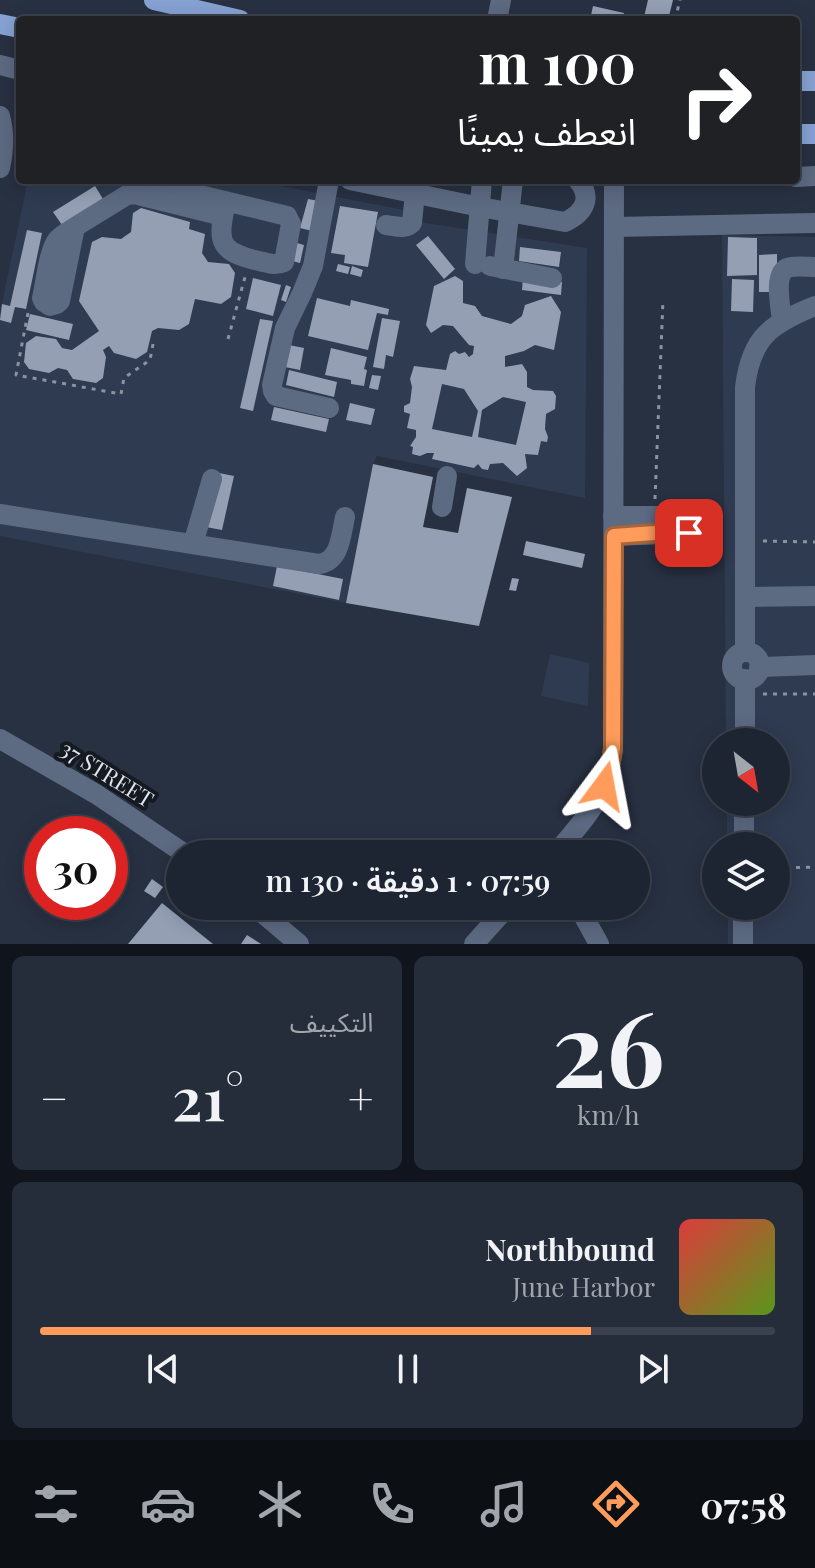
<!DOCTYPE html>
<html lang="ar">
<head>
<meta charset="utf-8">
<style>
  body { margin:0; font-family:"Playfair Display","Noto Sans Arabic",serif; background:#262d3a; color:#f1f3f6; direction:rtl; height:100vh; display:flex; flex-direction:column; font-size:30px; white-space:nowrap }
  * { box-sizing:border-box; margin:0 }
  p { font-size:26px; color:#a1a5ac }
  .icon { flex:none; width:44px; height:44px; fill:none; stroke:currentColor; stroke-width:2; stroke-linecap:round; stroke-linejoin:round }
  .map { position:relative; height:944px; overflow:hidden; direction:ltr }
  .details { display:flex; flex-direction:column; gap:12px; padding:12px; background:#10141c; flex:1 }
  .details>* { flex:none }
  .top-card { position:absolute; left:16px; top:16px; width:784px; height:168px; border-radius:8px; box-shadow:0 4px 20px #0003,0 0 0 2px #3c424d; direction:rtl; background:#202124; color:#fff; overflow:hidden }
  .needle { width:52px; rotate:149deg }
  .buttons { position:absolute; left:702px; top:728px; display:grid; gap:16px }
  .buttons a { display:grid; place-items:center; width:88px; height:88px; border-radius:50%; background:#1e2532; box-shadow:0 4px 20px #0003,0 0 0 2px #3c424d; font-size:40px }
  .speed { position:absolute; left:24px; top:816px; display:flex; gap:16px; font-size:40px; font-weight:700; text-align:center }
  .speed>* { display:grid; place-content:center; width:104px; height:104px; border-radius:50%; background:#1e2532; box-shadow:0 4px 20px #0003,0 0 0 2px #3c424d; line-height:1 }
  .speed .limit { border:12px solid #d22; background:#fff; color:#111 }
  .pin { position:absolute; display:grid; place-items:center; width:68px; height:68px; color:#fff; margin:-34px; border-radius:16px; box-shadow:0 4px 12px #0006 }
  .me { position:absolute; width:88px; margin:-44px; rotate:13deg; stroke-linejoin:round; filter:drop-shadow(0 0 6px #0008) }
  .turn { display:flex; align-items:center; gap:28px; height:168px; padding:0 32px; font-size:36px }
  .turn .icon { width:104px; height:104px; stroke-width:2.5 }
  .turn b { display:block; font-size:56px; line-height:68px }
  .big { font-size:60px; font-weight:600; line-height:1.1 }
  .details .tile { flex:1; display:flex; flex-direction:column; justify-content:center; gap:12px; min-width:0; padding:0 28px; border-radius:12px; background:#262d3a }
  .details .dial { align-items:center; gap:0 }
  .dial b { font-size:104px; line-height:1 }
  .song { display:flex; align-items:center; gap:24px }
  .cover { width:96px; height:96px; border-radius:12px; background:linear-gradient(135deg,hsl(0 70% 55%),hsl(90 70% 35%)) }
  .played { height:8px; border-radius:4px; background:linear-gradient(90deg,#ff9b5b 75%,#3c424d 75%) }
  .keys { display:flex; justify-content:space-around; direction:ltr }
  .heat { display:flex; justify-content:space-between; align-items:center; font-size:44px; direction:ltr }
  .details .tiles { flex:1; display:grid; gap:12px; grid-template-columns:1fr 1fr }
  .tile:last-child { grid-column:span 2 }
  .trip { position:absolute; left:166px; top:840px; width:484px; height:80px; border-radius:40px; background:#1e2532; box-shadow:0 4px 20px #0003,0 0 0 2px #3c424d; font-weight:600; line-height:80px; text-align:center; direction:rtl }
  .menu { display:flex; height:128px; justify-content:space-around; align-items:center; background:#0c0f14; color:#a1a5ac }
  .menu .icon { width:56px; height:56px }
  .menu .current { color:#ff9b5b }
  .menu b { font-size:36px; color:#f1f3f6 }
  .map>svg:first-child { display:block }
</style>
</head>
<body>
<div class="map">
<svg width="815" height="944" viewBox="0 0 815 944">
  <rect width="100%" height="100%" fill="#283142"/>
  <!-- built -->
  <g fill="#2f3b51">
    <polygon points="28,180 250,180 414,212 419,222 587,248 585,498 377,456 373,464 346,603 0,536 0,313"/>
    <polygon points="722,235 815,237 815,944 728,944 728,906 776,906 776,846 727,846 727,802 776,802 776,742 726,742"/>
    <polygon points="550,654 589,663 588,706 541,696"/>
  </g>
  <!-- building -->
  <g fill="#949fb4" fill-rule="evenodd">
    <polygon points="648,0 673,0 668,20 644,17"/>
    <polygon points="593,6 624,13 622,20 590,20"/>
    <polygon points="95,186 103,199 62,225 53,212"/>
    <polygon points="308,199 319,201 312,231 300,228"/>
    <polygon points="340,206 378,212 368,267 344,263 345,255 331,253"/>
    <polygon points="141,208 190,222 189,229 205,234 202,253 208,262 229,264 235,273 231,297 221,304 195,299 189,324 179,330 158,328 152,331 147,352 136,359 114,353 109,346 103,350 106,357 103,378 96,383 73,379 67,370 58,368 49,373 29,369 24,362 26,343 36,336 56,339 62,348 72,350 99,331 79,301 92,242 102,237 121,239 131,232 133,213"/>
    <polygon points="27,230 42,233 26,309 15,307 11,323 0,320 2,304 10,306"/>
    <polygon points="428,236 455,269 444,279 416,245"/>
    <polygon points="728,237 757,238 757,275 727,276"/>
    <polygon points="297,243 304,245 300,263 292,261"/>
    <polygon points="520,247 561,252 559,267 519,261"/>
    <polygon points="777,254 777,292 759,292 759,255"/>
    <polygon points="338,264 350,267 348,274 336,271"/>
    <polygon points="352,266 363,270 361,277 350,274"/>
    <path d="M455 276 463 281V303L475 306 482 316 511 324 522 316 525 305 551 296 561 312 554 350 535 345 524 351 505 356V367L522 364 527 372V387L533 390 553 391 556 396 555 409 546 414 545 429 548 437 547 442 541 441 538 455 525 454 527 468 517 476 503 463 490 464 488 470 482 469 478 464 474 468 432 459 434 453H427L420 456 412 454 413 447 410 446 416 437V430L407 428 410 414 404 412V406L410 403 412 387 410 379 414 366 446 370 450 354 455 351 459 354 465 352 469 357 473 354 474 346 469 345 453 326 443 325 431 333 426 325 434 286ZM442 384 464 389 478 411 472 437 432 429ZM503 397 526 402 516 445 478 437 482 410Z"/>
    <polygon points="523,277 562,282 561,295 522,290"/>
    <polygon points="253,278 281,285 273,316 246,309"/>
    <polygon points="732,279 754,280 753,312 731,311"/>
    <polygon points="286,285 291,287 286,302 281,300"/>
    <polygon points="317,298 350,306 351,300 389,309 388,315 377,313 368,350 308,336"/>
    <polygon points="30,314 73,324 69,340 26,330"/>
    <polygon points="382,318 400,321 393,357 386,355 384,369 373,367"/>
    <polygon points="260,319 273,321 253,411 240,408"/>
    <polygon points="289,345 304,348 300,370 285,367"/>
    <polygon points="331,348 367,357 364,369 367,370 364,386 351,384 351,380 325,375"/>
    <polygon points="289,370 337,382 334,397 286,385"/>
    <polygon points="372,375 381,376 378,390 369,388"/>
    <polygon points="350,403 375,409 371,425 346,420"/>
    <polygon points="274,407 329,419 326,432 271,420"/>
    <polygon points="373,464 433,477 423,527 458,533 467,488 512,497 479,626 346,603"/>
    <polygon points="219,473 234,476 222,530 206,527"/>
    <polygon points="526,541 585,554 582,568 523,555"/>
    <polygon points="277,566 343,579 339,600 273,586"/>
    <polygon points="512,578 519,579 516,591 509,590"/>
    <polygon points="152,879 163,887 155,898 144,891"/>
    <polygon points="162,903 213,944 128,944"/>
    <polygon points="247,935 261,944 241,944"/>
  </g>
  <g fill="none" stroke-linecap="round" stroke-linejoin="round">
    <!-- path -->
    <g stroke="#8b92a0" stroke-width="3" stroke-dasharray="4 6" stroke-linecap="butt">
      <polyline points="675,20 680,0"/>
      <polyline points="28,313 16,375 121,394 124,378 150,360 154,339"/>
      <polyline points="228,339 245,277"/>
      <polyline points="655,499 663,300"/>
      <polyline points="763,541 815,542"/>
      <polyline points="763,694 815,694"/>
      <polyline points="776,868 815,867"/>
    </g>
    <!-- minor -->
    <g stroke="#5c6a82" stroke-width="20">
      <polyline points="497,20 501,0"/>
      <polyline points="0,65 20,70"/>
      <path d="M0 116C5 134 4 150 0 168"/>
      <polyline points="796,177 815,176"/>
      <path d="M350 180 480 207 565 222C584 213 593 198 578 180"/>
      <path d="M146 182 287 216 291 224 284 262C275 266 268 263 259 261 216 251 218 241 226 201"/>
      <path d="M386 225C395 226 405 230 412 223L415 193"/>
      <path d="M75 227 60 301 57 304 50 306 44 302 42 298C46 282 48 251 58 239 63 234 69 231 75 227L127 195 134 194 223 216"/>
      <polyline points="614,227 815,223"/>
      <polyline points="475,264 482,180"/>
      <polyline points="490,266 552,278"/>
      <polyline points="503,269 513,180"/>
      <path d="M782 321C781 308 773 275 787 268 795 265 807 267 815 267"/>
      <polyline points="329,408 276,396 273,391 272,385 285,328 302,293 313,266 329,180"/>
      <polyline points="442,507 447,476"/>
      <path d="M0 514 319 564C340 561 341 536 345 517"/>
      <polyline points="613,516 690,516"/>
      <polyline points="614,536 689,533"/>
      <polyline points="193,544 212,479"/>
      <polyline points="745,597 815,596"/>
      <path d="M745 652V387C751 338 770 324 815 306"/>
      <circle cx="746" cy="666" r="14"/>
      <polyline points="759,667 815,665"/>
      <polyline points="0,739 96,794 185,854"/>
      <polyline points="745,742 745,679"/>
      <polyline points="744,846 744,802"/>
      <path d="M555 854C586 818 606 798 613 749L614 180"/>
      <polyline points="254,906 299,944"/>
      <polyline points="578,906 599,944"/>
      <polyline points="474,944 508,906"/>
      <polyline points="743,944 743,906"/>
    </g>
    <!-- major -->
    <g stroke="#86a2d3" stroke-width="20">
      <polyline points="154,0 240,20"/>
      <polyline points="0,24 20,28"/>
      <polyline points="796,81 815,81"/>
      <polyline points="796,134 815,134"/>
    </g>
  </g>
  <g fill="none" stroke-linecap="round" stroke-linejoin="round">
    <!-- route casing -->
    <g stroke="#a6653b" stroke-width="20">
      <polyline id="route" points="604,786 610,768 613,749 614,536 654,533 689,533"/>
    </g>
    <!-- route -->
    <use href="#route" stroke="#ff9b5b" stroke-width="14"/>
  </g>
  <g text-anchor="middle" stroke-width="8" stroke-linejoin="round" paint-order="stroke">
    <!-- street labels -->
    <g font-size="22" fill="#e0e6f1" stroke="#151920">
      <text transform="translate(107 774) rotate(32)" y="8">37 STREET</text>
    </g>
  </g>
</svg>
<div class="buttons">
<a><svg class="needle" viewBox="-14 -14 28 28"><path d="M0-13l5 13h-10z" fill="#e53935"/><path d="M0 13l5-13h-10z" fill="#a1a5ac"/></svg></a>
<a><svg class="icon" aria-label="layers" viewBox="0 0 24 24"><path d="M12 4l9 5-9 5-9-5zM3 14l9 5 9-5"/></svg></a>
</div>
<div class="speed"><div class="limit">30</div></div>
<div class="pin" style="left:689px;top:533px;background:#d93025"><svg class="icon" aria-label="arrive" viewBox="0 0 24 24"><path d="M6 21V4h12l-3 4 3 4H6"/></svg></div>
<svg class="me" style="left:604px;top:786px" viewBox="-20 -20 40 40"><path d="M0-17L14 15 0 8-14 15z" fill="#ff9b5b" stroke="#fff" stroke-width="4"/></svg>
<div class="trip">07:59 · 1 دقيقة · 130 m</div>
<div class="top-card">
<div class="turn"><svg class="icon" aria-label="right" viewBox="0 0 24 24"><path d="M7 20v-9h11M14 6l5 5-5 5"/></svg><div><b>100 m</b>انعطف يمينًا</div></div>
</div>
</div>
<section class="details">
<div class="tiles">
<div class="tile dial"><b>26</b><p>km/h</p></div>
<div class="tile"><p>التكييف</p>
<div class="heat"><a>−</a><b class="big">21°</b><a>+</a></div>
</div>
<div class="tile">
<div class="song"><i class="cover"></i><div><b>Northbound</b><p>June Harbor</p></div></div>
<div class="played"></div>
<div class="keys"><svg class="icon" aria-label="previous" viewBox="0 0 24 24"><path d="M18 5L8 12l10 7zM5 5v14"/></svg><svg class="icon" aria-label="pause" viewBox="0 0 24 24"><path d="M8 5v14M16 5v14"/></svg><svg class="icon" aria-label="next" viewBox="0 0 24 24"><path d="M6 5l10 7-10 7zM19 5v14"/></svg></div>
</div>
</div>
</section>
<nav class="menu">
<b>07:58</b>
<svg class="icon current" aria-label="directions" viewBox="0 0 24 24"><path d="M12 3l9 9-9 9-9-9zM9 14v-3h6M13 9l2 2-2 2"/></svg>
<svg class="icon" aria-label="music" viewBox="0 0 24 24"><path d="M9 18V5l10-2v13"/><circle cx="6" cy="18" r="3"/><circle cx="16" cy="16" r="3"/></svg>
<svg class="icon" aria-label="phone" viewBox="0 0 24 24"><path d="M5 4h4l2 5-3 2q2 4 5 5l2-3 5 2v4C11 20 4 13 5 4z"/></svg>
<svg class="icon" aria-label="climate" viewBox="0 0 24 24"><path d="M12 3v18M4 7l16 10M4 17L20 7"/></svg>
<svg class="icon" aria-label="car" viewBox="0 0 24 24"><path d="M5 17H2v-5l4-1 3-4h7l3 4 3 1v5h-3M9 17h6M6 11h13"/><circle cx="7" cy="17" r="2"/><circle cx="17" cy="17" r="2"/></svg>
<svg class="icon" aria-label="filters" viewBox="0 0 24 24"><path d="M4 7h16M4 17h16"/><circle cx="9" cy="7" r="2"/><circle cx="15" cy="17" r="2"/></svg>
</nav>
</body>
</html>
